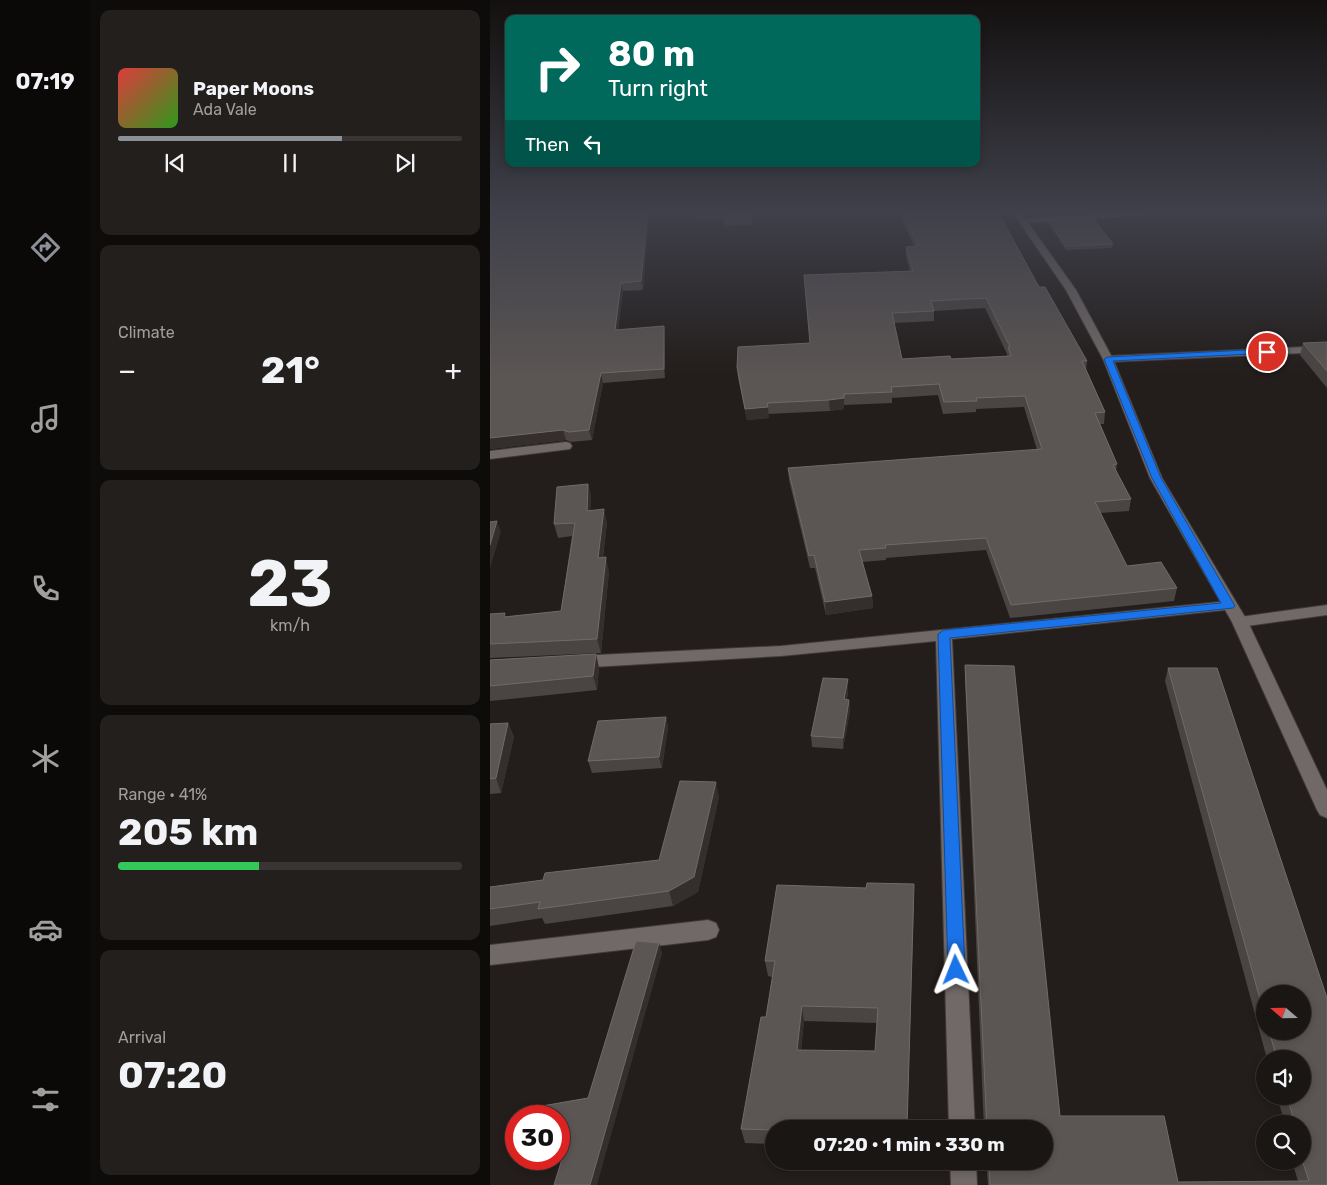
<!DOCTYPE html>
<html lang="en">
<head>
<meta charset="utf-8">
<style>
  body { margin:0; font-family:Rubik,sans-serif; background:#231f1d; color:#f1f3f6; height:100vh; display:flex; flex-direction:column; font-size:19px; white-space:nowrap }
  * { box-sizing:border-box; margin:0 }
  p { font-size:16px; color:#9f9fa0 }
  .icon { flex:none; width:28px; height:28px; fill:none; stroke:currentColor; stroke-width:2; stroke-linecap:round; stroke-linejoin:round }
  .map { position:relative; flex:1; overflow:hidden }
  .details { display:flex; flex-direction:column; gap:10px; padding:10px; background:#0e0c0b; width:400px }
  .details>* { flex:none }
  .banner { position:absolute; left:15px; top:15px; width:475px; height:152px; border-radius:10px; box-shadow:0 2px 8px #0003,0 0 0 1px #383534; background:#00695c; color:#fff; overflow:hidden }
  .needle { width:32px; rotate:290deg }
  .fabs { position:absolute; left:766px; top:985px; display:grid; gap:10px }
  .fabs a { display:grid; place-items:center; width:55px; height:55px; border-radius:50%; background:#1a1614; box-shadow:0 2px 8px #0003,0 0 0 1px #383534; font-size:25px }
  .speed { position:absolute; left:15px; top:1105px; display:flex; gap:10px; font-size:25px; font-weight:700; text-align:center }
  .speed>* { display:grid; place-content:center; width:65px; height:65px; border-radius:50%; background:#1a1614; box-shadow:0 2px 8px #0003,0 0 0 1px #383534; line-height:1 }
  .speed .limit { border:8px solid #d22; background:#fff; color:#111 }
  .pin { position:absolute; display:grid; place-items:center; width:42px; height:42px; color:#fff; margin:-21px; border:2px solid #fff; border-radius:50%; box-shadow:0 1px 5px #0007 }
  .me { position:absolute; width:55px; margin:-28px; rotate:358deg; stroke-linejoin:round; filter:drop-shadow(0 0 4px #0008) }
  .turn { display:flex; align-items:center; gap:18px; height:105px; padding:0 20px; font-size:22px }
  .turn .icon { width:65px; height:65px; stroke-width:2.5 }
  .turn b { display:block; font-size:35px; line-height:42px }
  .then { display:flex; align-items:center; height:48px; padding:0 20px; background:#0003; gap:10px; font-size:19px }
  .big { font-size:38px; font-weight:700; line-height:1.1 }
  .details .card { flex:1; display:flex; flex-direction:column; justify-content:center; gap:8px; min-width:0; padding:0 18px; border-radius:10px; background:#231f1d }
  .details .dial { align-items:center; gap:0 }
  .dial b { font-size:65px; line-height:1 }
  .song { display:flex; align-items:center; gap:15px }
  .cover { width:60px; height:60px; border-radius:8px; background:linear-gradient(135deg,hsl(0 70% 55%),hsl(110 70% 35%)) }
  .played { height:5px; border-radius:2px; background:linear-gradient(90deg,#8c9099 65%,#383534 65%) }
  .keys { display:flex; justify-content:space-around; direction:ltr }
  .heat { display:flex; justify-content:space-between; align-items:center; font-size:28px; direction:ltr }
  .charge { height:8px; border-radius:4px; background:linear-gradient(90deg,#34c759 41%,#383534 0) }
  .trip { position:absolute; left:275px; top:1120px; width:288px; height:50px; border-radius:25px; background:#1a1614; box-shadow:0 2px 8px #0003,0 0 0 1px #383534; font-weight:700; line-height:50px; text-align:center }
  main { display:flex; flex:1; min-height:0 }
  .menu { display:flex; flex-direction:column; width:90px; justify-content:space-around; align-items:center; background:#0a0908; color:#9f9fa0 }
  .menu .icon { width:35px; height:35px }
  .menu .on { color:#8c9099 }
  .menu b { font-size:22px; color:#f1f3f6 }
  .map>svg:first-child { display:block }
</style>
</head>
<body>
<main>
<nav class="menu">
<b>07:19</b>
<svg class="icon on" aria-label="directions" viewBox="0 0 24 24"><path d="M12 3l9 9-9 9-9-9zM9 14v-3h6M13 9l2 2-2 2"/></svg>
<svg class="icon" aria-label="music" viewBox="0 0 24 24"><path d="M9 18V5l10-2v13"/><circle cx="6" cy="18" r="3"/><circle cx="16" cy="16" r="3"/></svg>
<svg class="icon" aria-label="phone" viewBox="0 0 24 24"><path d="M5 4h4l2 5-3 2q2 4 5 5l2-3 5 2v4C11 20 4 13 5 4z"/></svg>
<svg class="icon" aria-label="climate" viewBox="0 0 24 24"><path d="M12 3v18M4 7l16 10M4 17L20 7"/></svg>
<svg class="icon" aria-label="car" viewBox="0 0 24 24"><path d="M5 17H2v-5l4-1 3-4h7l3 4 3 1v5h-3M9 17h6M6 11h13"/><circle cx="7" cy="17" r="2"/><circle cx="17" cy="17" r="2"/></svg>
<svg class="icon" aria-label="filters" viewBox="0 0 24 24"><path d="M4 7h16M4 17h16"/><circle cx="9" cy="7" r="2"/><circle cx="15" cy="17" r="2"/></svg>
</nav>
<section class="details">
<div class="card">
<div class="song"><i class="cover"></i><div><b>Paper Moons</b><p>Ada Vale</p></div></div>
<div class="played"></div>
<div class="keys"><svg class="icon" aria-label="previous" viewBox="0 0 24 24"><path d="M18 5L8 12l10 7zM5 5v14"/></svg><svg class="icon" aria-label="pause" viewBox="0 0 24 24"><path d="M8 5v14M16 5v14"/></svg><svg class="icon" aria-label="next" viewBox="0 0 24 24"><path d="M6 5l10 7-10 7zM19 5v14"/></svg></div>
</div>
<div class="card"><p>Climate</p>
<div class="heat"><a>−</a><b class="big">21°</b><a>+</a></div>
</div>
<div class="card dial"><b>23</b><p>km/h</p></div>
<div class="card"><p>Range · 41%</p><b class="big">205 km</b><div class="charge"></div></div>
<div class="card"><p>Arrival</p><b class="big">07:20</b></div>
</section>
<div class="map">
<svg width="837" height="1185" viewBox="0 0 837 1185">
  <rect width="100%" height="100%" fill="#231d1b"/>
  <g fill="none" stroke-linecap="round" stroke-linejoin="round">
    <!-- street casing -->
    <g stroke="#3f3b3a" stroke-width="2">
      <g id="street">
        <polygon points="655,210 664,210 655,215 534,223 530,221 534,219"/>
        <polygon points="837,346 837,352 618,362 613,359 618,356"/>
        <polygon points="76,442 80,443 82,446 80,449 0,459 0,451"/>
        <polygon points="739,601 744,603 747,606 744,609 462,639 485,1129 459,1129 446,641 291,656 86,668 80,666 78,662 80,658 86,656 291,646"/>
        <polygon points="837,605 837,615 750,627 745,626 742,622 745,618 750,617"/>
        <polygon points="218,920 226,923 229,930 226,937 218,940 0,965 0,945"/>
        <polygon points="460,1161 486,1161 487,1185 461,1185"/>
      </g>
    </g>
    <!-- secondary casing -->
    <g stroke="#3f3b3a" stroke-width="2">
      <polygon id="secondary" points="521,210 529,210 586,290 623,359 672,478 758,622 837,790 837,818 830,815 827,810 742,622 660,478 613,359 576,290"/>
    </g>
    <!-- street -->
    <use href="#street" fill="#706967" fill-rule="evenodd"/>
    <!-- secondary -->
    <use href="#secondary" fill="#706967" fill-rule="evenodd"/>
  </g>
  <!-- wall -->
  <g fill="#4a4543" fill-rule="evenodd">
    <polygon points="0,210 95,212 159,216 153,290 133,291 128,330 174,326 175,336 175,378 113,383 102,440 81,442 76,440 0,449"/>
    <polygon points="205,210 345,210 261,215 262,225 235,226 234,219 206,220 205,213"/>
    <path d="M407 210H507L549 287 597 361 596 370 615 412 614 424H610L627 464 626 471 641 499 639 511 610 513 637 566 687 588 684 601 520 618 496 550 396 558V560L372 562 382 596 383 608 336 615 325 568H320L299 480 298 468 547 450 534 407 486 409V412L453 414 448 395 402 398V403L354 405V409L340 411 278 414 279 418 257 420 248 378 247 367 320 343 420 271 416 256V247L424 246ZM495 308 517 354V356L461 359H412L404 323 444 321V311Z"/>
    <polygon points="549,210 623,210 623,211 553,216"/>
    <polygon points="558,220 623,244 622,248 576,250 558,223"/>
    <polygon points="837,342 837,388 810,355 813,343"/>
    <polygon points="98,484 101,496 100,510 117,522 113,558 119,571 111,653 0,658 0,614 16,617 71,611 82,536 68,538 64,524"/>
    <polygon points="106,654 109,668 107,690 0,701 0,660"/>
    <path d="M475 665 524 666 570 1116H674L688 1182 808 1181 802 1161H812V1124H795L787 1096H812V1059H777L675 681 678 668H727L837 998V1185H498L496 1161H554V1129H494L475 679ZM775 994H812V1031H775Z"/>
    <polygon points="358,690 357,700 359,700 360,711 353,749 322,747 321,736"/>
    <polygon points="176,717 178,728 172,768 102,773 98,761"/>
    <polygon points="18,723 24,737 11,793 0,794 0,724"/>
    <polygon points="229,797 208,892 183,906 55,924 52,918 0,926 0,887 53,880 169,860"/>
    <path d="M424 900 417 1129H284V1144L255 1143 251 1129 276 1017 282 977 278 976 275 961ZM314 1021 387 1023 385 1051 311 1050Z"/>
    <polygon points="169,943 172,954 75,1151 69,1152 69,1116 98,1098"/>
  </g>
  <!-- shaded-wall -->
  <g fill="#342e2c">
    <polygon points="158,210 159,216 153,290 151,281"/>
    <polygon points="554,210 623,210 623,211 553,216"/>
    <polygon points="131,283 133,291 127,340 125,330"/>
    <polygon points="174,326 175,336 175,378 174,369"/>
    <polygon points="111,373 113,383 102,440 99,430"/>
    <polygon points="354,398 354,409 340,411 339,400"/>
    <polygon points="278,407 279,418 257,420 255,409"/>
    <polygon points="73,430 76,440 0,449 0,438"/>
    <polygon points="98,484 101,496 100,524 97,511"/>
    <polygon points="114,509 117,522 111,571 108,558"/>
    <polygon points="7,521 11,532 0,568 0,545"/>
    <polygon points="116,557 119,571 111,653 107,639"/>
    <polygon points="382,596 383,608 336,615 335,602"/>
    <polygon points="106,654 109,668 107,690 103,676"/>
    <polygon points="358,679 358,690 355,710 354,699"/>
    <polygon points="359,700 360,711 353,749 353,738"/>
    <polygon points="176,717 178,728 172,768 169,757"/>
    <polygon points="18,723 24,737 11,793 6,778"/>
    <polygon points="226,782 229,797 208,892 183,906 179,891"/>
    <polygon points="169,943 172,954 107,1185 100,1185"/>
    <polygon points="312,1006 314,1021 309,1065 307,1050"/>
  </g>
  <!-- building -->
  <g fill="#5b5553" stroke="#706a69" fill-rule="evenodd">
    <polygon points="0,210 93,210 93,213 139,210 158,210 151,281 131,283 125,330 174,326 174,369 111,373 99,430 79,432 73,430 0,438"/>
    <polygon points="205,210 261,210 262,218 234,219 234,212 205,213"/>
    <path d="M411 210H507L549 287H555L597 361H592L615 412 605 413 627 464 623 465 641 499 605 502 637 566 671 562 687 588 521 605 496 538 395 545 396 548 369 550 382 596 335 602 324 555 319 556 298 468 552 449 535 396 486 398 487 401 454 402 449 384 401 387 402 392 354 394V398L339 400 277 403 278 407 255 409 247 367 248 347 320 343 314 275 423 271 416 247 428 246ZM496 298 520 347H518L521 356 461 359 460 356 412 359 402 313 444 311 441 301Z"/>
    <polygon points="602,217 623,244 576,246 558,220"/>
    <polygon points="837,342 837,371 813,343"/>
    <polygon points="98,484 97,511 114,509 108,558 116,557 107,639 0,644 0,614 15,613 14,617 71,611 85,523 64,524 67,487"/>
    <polygon points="7,521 0,545 0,522"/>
    <polygon points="106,654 103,676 0,686 0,660"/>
    <polygon points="475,665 524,666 570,1116 674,1116 688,1182 819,1181 812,1160 812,1124 805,1124 797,1096 812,1096 812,1059 787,1059 779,1031 812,1031 812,994 775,994 775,1017 678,668 727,668 837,998 837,1185 500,1185 499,1161 554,1161 554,1129 497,1129"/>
    <polygon points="333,678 358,679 354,699 359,700 353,738 321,736"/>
    <polygon points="176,717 169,757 98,761 108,721"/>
    <polygon points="18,723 6,778 0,779 0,724"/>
    <polygon points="190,781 226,782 204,877 179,891 48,909 50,902 0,909 0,887 53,880 55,873 169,860"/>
    <path d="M377 883 424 884 417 1129H284V1130L251 1129 271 1017H276L285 961H275L287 885 376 888ZM312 1006 388 1008 385 1051 307 1050Z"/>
    <polygon points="146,941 169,943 100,1185 64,1185 78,1140 69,1142 69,1116 29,1116 29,1110 98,1098"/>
    <polygon points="26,1134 26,1149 24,1150"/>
  </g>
  <!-- sky -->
  <linearGradient id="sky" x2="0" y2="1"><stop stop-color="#13100f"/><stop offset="0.56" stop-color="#3f404a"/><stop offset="1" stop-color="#3f404a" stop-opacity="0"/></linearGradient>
  <rect width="837" height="376" fill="url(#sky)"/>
  <!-- route -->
  <polygon fill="#1a73e8" stroke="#114b97" points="777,349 780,350 780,353 623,361 671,478 745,606 743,608 460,638 475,970 472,976 466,978 460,976 458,970 448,634 454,630 731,603 662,478 614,359 618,357"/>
</svg>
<div class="fabs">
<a><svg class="needle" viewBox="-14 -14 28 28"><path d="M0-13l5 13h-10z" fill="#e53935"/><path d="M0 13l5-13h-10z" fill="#9f9fa0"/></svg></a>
<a><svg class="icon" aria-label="sound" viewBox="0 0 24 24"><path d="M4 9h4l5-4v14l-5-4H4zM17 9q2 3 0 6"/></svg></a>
<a><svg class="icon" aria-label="search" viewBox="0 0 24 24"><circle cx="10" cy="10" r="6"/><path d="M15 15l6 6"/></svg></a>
</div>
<div class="speed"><div class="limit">30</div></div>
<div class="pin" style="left:777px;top:352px;background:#d93025"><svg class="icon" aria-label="arrive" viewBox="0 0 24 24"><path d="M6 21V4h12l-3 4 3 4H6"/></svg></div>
<svg class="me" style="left:466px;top:970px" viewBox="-20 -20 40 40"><path d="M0-17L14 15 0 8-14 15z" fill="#1a73e8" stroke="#fff" stroke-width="4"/></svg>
<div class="trip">07:20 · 1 min · 330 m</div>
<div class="banner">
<div class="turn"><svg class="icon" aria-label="right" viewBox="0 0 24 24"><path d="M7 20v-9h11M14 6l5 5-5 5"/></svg><div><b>80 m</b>Turn right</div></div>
<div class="then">Then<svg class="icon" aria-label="left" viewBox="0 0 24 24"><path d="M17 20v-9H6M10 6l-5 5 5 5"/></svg></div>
</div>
</div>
</main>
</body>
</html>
